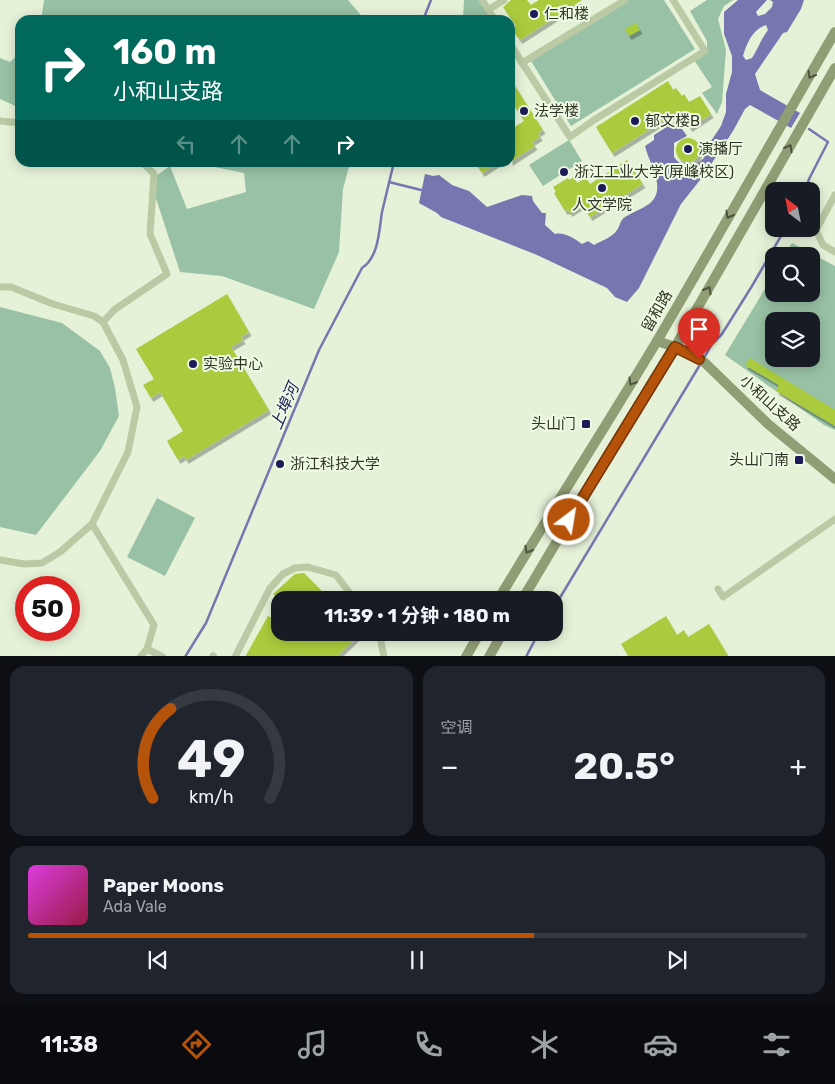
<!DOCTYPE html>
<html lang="zh">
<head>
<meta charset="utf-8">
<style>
  body { margin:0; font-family:Rubik,"Noto Sans SC",sans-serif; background:#20242c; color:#f1f3f6; height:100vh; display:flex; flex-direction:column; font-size:19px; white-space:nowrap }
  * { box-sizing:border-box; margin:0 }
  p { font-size:16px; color:#9ea1a6 }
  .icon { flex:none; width:28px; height:28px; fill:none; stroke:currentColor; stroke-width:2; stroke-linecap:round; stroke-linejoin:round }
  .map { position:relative; height:656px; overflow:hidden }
  .panel { display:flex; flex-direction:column; gap:10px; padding:10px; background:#0d0f14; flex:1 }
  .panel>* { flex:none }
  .guide { position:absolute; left:15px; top:15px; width:500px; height:152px; border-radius:15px; box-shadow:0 2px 12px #0003; background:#00695c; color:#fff; overflow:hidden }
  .needle { width:32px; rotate:328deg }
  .tools { position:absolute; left:765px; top:182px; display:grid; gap:10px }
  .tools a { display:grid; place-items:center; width:55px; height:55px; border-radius:10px; background:#171b24; box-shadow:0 2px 12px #0003; font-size:25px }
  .speed { position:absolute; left:15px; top:576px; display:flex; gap:10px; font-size:25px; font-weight:700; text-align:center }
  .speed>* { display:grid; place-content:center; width:65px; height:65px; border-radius:50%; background:#171b24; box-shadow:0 2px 12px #0003; line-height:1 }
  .speed .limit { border:8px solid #d22; background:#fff; color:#111 }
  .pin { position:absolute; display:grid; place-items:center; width:42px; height:42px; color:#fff; margin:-51px -21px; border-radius:50% 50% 50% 0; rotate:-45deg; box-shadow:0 0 5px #0007 }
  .pin .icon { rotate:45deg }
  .me { position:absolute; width:55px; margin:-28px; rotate:31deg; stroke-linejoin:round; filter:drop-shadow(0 0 4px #0008) }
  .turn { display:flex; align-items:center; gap:18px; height:105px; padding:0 15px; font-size:22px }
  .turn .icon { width:65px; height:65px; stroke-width:2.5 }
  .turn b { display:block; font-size:35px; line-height:42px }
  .lanes { display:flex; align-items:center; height:48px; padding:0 15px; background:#0003; justify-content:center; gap:25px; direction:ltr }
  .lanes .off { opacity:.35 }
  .big { font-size:38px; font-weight:700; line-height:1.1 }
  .panel .widget { flex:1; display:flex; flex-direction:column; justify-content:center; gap:8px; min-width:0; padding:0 18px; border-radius:15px; background:#20242c }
  .panel .dial { align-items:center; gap:0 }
  .dial svg { height:130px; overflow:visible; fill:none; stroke:#363941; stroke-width:7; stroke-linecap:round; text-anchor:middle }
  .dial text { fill:#f1f3f6; stroke:none }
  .song { display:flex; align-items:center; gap:15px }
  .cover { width:60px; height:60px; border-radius:8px; background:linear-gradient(135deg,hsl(300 70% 55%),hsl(340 70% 35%)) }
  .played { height:5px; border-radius:2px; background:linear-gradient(90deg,#b45309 65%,#363941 65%) }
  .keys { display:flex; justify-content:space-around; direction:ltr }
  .heat { display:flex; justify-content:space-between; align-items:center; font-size:28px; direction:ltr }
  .panel .tiles { flex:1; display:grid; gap:10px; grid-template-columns:1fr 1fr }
  .widget:last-child { grid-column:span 2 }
  .trip { position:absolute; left:271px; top:591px; width:292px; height:50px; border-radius:15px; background:#171b24; box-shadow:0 2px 12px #0003; font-weight:700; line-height:50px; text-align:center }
  .dock { display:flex; height:80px; justify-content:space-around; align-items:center; background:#090b0e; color:#9ea1a6 }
  .dock .icon { width:35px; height:35px }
  .dock .selected { color:#b45309 }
  .dock b { font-size:22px; color:#f1f3f6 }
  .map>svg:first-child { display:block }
</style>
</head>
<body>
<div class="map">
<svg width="835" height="657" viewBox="0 0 835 657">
  <defs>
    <filter id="shadow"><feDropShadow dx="2.5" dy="4" stdDeviation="0" flood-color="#0004"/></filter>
  </defs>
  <rect width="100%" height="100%" fill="#e5f2d8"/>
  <!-- green -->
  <g fill="#98c1a5" fill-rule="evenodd">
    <polygon points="44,0 348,0 365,20 41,20"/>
    <polygon points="464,0 479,0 492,20 463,20"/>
    <polygon points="628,0 664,0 695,49 571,126 531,61"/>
    <polygon points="707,0 733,0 724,6 718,19 726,50 722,102 717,114 702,93 712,87 694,60 707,53 707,41 690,11"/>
    <polygon points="20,53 20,108 0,99 0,58 10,62"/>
    <polygon points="569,140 582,161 543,186 529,165"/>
    <polygon points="195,163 350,163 343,189 339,252 314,309 222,276 180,272 150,180 170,166 187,209 246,192 244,173"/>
    <path d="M792 243 835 266V430L824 425 725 355 774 274V294H811V256H784ZM774 321H811V359H774Z"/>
    <polygon points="0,307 62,323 100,351 110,368 115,388 119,416 100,451 36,535 0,527"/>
    <polygon points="157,498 195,518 165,576 127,557"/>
  </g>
  <!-- water -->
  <path fill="#7876b0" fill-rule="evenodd" d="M738 0H767L756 12 758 16 765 14 772 7 773 2 770 0H804L801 9 787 32 783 33 755 74 760 90 800 113 791 128 750 105 745 109 733 131 704 175 681 204 639 288 627 302 615 297 607 288 537 255 441 217 437 213 419 203 425 174 433 176 439 175 452 185 469 191 487 207 522 195 532 196 533 201 542 213H546L545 225 555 234C565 232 573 238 582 244L588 241 594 245C601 241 613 237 617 230 620 226 620 220 625 217 633 212 642 209 649 204 668 189 649 164 645 146L654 140V135L676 121 687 136 674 143V157C684 170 692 169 704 158L705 150 721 126 726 112V94L732 72V56L724 34V12ZM766 25 768 30C761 39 758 49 752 58L746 60 743 56C747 43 752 30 766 25Z"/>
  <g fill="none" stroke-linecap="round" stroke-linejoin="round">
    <!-- stream -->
    <g stroke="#7876b0" stroke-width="2.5">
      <polyline points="423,20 431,0"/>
      <polyline points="389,182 421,190"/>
      <polyline points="805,191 809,179 828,142 809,129"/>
      <polyline points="704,358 712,344 722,334 752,286 785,229"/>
      <polyline points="555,606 701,363"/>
      <path d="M185 657 206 623 319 350 362 268C379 257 379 230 382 212 386 195 390 179 394 162"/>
      <polyline points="526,657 539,632"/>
    </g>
  </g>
  <!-- building -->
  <g fill="#aacb3d" filter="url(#shadow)">
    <polygon points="511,0 527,0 531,5 539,0 582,0 520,40 512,29 516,26 503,7"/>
    <polygon points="636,23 640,30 629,36 625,29"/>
    <polygon points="510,78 543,130 538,133 540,137 532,142 535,146 510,162 510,130 524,121 510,99"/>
    <polygon points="668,81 673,90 676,88 682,96 684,94 689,102 700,96 711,114 690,128 679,111 612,153 596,127"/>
    <circle cx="688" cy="150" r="12"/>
    <polygon points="627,160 643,184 590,217 582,205 570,213 568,210 565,211 554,193 556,192 553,187 568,178 569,180 574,177 577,183 586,178 590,184"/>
    <polygon points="475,162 499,162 482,173"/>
    <polygon points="227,294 249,332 241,337 243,340 231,347 269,410 186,460 184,456 178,460 167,441 183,431 160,392 151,398 143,385 154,379 136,349"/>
    <polygon points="750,358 835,410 835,426 776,391 779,385 745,365"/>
    <polygon points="304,573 331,600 279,600 273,594 295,574"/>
    <polygon points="268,616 280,622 280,632 362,632 336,657 245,657"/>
    <polygon points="666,616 677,635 684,630 688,637 709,624 729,657 629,657 621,644"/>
  </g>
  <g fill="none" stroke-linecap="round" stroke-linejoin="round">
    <!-- street -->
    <g stroke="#b9caa4" stroke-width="7">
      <polyline points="482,0 495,20"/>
      <polyline points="488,10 504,0"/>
      <polyline points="510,44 570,137 594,120 705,51 673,0"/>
      <polyline points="522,63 625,0"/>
      <polyline points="0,121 20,123"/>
      <polyline points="835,195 816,230 823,245 835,252"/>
      <polyline points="0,287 11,287 53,304 94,316 103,322 123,360 137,407 128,452 92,524 60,552 42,563 24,564 0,560"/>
      <polyline points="103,322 114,310 167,274 150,234 154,174 142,162"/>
      <polyline points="92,524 154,625 147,649 140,657"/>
      <polyline points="718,589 723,597 835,519"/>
      <polyline points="379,632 384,657"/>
      <polyline points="147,649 163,657"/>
      <polyline points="213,656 214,657"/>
      <polyline points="235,657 270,588 283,574 295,568 308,567 336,575 355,600"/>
    </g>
    <!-- secondary -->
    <g stroke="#909e75" stroke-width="10">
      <polyline points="657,341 675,347 704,362 768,424 835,479"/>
      <path d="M498 600C550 513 605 428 657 341 717 239 775 135 835 32"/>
      <polyline points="522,600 610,452 675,347 835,68"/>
      <polyline points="466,657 480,632"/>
      <polyline points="489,657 503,632"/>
    </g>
  </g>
  <!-- one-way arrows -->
  <defs><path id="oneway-chevron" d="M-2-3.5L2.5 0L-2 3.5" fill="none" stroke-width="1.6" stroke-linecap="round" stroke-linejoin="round" transform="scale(1.25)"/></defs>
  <g stroke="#4e543e">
    <use href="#oneway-chevron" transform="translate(811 75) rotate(120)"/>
    <use href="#oneway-chevron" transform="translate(789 148) rotate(-60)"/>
    <use href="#oneway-chevron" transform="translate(729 215) rotate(120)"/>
    <use href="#oneway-chevron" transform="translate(708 290) rotate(-60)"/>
    <use href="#oneway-chevron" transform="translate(632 382) rotate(121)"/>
    <use href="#oneway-chevron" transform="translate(528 550) rotate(120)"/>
  </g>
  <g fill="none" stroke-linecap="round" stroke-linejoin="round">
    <!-- route casing -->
    <g stroke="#753606" stroke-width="12">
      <polyline id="route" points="569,520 675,347 699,359"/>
    </g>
    <!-- route -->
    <use href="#route" stroke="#b45309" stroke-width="9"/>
  </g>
  <!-- markers -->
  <g fill="#1d1a58" stroke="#eefae4" stroke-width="2">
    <circle cx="534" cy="14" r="5"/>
    <circle cx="524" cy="111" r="5"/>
    <circle cx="635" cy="121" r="5"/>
    <circle cx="688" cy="149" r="5"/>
    <circle cx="564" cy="172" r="5"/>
    <circle cx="602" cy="188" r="5"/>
    <circle cx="193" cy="364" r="5"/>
    <rect x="581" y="419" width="10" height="10" rx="2.5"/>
    <rect x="794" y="455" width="10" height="10" rx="2.5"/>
    <circle cx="280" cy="464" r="5"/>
  </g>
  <g text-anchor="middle" stroke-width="4" stroke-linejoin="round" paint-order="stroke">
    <!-- poi labels -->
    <g font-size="15" fill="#313526" stroke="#eefae4" text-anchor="start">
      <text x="544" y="19">仁和楼</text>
      <text x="534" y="116">法学楼</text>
      <text x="645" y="126">郁文楼B</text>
      <text x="698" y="154">演播厅</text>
      <text x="574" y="177">浙江工业大学(屏峰校区)</text>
      <text x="602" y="210" text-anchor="middle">人文学院</text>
      <text x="203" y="369">实验中心</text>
      <text x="576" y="429" text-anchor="end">头山门</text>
      <text x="789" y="465" text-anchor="end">头山门南</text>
      <text x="290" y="469">浙江科技大学</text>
    </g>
    <!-- street labels -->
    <g font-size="15" fill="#313526" stroke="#eefae4">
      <text transform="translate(657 311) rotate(-60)" y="5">留和路</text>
      <text transform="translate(770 403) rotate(42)" y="5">小和山支路</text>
    </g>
    <!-- water labels -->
    <g font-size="16" font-style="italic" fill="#1d1a58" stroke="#eefae4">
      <text transform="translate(284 406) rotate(-67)" y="6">上埠河</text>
    </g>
  </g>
</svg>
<div class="tools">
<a><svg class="needle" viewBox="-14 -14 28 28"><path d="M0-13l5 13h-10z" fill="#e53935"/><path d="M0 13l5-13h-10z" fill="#9ea1a6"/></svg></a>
<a><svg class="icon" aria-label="search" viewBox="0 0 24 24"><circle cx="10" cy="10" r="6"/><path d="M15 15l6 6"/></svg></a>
<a><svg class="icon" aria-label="layers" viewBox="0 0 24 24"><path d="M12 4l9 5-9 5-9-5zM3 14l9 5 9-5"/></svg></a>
</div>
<div class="speed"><div class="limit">50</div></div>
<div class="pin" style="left:699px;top:359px;background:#d93025"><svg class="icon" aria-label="arrive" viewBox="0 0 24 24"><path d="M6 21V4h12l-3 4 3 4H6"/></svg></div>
<svg class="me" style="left:569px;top:520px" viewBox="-20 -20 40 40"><circle r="17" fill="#b45309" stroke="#fff" stroke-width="3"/><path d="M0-11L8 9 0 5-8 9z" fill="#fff"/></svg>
<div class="trip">11:39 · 1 分钟 · 180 m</div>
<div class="guide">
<div class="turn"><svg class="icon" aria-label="right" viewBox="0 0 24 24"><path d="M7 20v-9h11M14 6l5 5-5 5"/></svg><div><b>160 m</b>小和山支路</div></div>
<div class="lanes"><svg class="icon off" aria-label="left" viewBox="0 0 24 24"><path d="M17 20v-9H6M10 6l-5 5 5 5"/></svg><svg class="icon off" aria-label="ahead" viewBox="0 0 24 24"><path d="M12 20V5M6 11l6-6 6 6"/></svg><svg class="icon off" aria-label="ahead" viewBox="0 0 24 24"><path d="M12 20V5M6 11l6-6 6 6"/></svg><svg class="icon" aria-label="right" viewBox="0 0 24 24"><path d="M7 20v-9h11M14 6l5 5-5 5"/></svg></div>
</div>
</div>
<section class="panel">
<div class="tiles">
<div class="widget dial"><svg viewBox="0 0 100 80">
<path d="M14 69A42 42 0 1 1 86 69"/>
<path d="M14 69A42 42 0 0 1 25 14" stroke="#b45309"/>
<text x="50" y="56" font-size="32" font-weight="700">49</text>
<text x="50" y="72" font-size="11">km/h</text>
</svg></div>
<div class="widget"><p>空调</p>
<div class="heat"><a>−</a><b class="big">20.5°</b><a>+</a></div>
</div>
<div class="widget">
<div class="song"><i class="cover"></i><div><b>Paper Moons</b><p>Ada Vale</p></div></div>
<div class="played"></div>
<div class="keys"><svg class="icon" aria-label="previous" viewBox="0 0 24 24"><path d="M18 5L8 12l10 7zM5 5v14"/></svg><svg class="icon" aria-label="pause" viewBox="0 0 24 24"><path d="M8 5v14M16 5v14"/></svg><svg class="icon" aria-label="next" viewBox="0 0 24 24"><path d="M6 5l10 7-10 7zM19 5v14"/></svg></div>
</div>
</div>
</section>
<nav class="dock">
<b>11:38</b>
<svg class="icon selected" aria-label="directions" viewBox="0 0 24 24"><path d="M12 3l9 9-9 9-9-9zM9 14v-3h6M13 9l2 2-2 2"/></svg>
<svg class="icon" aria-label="music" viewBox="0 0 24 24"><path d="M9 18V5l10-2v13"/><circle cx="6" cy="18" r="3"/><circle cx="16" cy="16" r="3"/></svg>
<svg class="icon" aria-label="phone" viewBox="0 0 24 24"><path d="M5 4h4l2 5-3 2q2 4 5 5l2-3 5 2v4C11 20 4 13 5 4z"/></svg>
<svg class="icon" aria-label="climate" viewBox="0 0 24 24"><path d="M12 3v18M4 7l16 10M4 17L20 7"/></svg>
<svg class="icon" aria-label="car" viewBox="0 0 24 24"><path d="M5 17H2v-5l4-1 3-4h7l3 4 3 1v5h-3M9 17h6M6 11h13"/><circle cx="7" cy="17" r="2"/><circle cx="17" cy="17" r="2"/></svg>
<svg class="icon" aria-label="filters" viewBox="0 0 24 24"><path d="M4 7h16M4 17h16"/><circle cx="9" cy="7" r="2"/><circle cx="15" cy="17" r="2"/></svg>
</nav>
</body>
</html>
